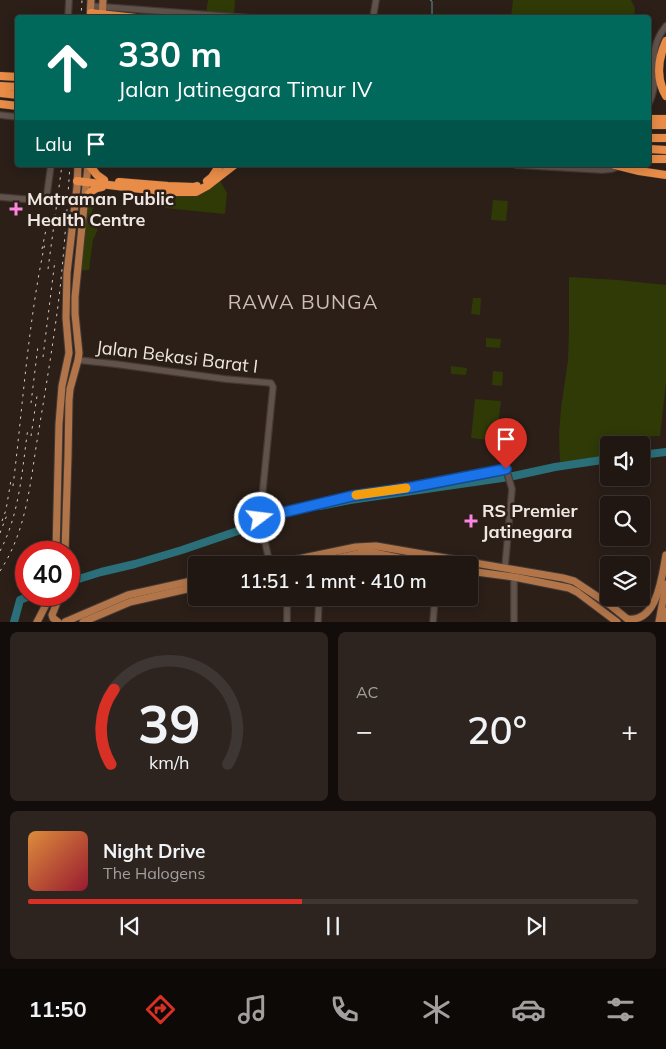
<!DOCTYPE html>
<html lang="id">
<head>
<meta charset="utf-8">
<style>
  body { margin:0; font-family:Mulish,sans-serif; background:#2d2420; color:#f1f3f6; height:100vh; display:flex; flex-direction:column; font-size:19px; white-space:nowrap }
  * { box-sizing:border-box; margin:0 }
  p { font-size:16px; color:#a29f9f }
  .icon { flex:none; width:28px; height:28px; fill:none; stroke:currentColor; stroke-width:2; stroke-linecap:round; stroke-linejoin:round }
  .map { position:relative; height:622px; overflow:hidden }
  .panel { display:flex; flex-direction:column; gap:10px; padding:10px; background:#120d0a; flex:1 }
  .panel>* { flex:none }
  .hud { position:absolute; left:15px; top:15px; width:636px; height:152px; border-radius:5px; box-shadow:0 2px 12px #0003,0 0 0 1px #3d3632; background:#00695c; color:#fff; overflow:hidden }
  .fabs { position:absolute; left:600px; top:436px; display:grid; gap:10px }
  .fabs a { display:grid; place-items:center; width:50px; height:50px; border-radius:5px; background:#201712; box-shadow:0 2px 12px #0003,0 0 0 1px #3d3632; font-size:25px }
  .speed { position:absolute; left:15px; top:541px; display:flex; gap:10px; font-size:25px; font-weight:700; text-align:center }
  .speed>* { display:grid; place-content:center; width:65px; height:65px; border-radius:50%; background:#201712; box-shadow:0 2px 12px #0003,0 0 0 1px #3d3632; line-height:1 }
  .speed .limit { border:8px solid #d22; background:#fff; color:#111 }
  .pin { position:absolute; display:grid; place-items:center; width:42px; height:42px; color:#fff; margin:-51px -21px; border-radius:50% 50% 50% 0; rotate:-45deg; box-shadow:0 0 5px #0007 }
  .pin .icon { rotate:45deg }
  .me { position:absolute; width:55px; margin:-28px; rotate:75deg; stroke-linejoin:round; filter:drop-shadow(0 0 4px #0008) }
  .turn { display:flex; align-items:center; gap:18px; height:105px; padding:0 20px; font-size:22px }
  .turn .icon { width:65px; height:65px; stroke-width:2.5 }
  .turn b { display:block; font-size:35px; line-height:42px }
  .then { display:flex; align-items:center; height:48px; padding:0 20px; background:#0003; gap:10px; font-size:19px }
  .big { font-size:38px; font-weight:600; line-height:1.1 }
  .panel .tile { flex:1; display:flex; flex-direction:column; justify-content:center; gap:8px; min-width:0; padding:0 18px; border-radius:8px; background:#2d2420 }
  .panel .dial { align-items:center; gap:0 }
  .dial svg { height:130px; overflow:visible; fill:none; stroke:#3d3632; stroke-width:7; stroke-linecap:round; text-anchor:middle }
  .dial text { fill:#f1f3f6; stroke:none }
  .song { display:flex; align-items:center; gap:15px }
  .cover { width:60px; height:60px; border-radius:8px; background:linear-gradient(135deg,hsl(30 70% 55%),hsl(350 70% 35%)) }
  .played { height:5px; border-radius:2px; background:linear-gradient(90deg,#d93025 45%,#3d3632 45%) }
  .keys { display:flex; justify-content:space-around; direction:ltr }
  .heat { display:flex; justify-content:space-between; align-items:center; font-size:28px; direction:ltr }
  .panel .tiles { flex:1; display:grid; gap:10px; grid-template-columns:1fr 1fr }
  .tile:last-child { grid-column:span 2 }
  .trip { position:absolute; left:188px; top:556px; width:290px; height:50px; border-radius:5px; background:#201712; box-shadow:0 2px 12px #0003,0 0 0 1px #3d3632; font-weight:600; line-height:50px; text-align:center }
  .tab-bar { display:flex; height:80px; justify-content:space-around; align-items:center; background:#0d0907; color:#a29f9f }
  .tab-bar .icon { width:35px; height:35px }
  .tab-bar .active { color:#d93025 }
  .tab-bar b { font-size:22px; color:#f1f3f6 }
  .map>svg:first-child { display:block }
</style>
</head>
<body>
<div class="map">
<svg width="666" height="622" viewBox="0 0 666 622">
  <rect width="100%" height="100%" fill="#2b1f18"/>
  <!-- green -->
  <g fill="#2f3a07">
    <polygon points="208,0 235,0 234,16 206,14"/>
    <polygon points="513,0 631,0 635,8 634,17 511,17"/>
    <polygon points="218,177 227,193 225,214 165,208 165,192 196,192"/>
    <polygon points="493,200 508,201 506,221 491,220"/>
    <polygon points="83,206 93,207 90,224 96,225 98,229 94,238 93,239 89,270 77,271"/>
    <path d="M569 277 618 280 666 285V383L660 436C651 436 640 436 635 445H609V457L560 462 559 434 561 408 568 360 569 330Z"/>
    <polygon points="473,298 481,298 480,315 471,314"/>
    <polygon points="486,338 501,339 500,348 486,347"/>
    <polygon points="451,366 467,368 466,375 451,374"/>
    <polygon points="493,371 503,372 502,386 492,385"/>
    <polygon points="475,399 501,401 496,441 471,438"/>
  </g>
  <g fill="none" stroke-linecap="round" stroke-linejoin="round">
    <!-- stream -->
    <polyline stroke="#659398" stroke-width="1" points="430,0 432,1 432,18"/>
    <!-- river -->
    <g stroke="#2a6f79" stroke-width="8">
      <polyline points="641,455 666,452"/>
      <polyline points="320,506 350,500 509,477 555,467 609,459"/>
      <polyline points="69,582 101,572 135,564 182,550 282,516"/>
      <polyline points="14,622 20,600 32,595"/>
    </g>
    <!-- minor casing -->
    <g stroke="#443935" stroke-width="8">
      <g id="minor">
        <polyline points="91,6 251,18"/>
        <polyline points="68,18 69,0"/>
        <polyline points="373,18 376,0"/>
        <path d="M649 103C663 75 643 54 666 26"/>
        <polyline points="0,115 18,117"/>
        <polyline points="516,165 602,170 612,169 620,166"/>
        <polyline points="0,197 46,201 51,165"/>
        <polyline points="78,360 115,364 225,379 271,383 273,387 260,519 270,565"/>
        <polyline points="260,519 352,495 408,488 506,469 512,489 505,567"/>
        <polyline points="514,577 514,622"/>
        <polyline points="287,622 287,598"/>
        <polyline points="318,622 319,598"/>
        <polyline points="433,622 435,598"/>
      </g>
    </g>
    <!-- major casing -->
    <g stroke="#443935" stroke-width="9">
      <g id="major">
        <polyline points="90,18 91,0"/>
        <polyline points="102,18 103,0"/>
        <polyline points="56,552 59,424 62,386 69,353 66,318 67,273 77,187 78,165"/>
        <polyline points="65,552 68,456 69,400 70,389 78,360 79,353 75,314 75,297 88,165"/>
        <polyline points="269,565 356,547 376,546 563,578 574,581 610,605 631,622"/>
        <polyline points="306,565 362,553 370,552 432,565"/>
        <polyline points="469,571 514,577 569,588 577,592 617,622"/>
        <path d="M628 619C658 622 662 575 666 555"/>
        <polyline points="37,622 51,595"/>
        <polyline points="58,622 53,618 52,615 60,595"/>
        <polyline points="65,622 128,595 196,580"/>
        <polyline points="83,622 130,602 196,587"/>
        <polyline points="659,622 666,584"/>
        <polyline points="664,622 666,611"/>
      </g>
    </g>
    <!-- highway casing -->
    <g stroke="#443935" stroke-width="9">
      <g id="highway">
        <polyline points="91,13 136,18"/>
        <path d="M666 41C658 59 656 79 666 96"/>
        <polyline points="0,76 18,77"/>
        <polyline points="0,86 18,87"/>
        <polyline points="0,93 18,95"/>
        <polyline points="0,104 18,106"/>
        <polyline points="649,119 666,119"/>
        <polyline points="649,125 666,125"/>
        <polyline points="649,138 666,138"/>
        <polyline points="649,149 666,150"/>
        <polyline points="649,159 666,159"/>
        <polyline points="89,165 97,175 104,180"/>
        <polyline points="77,181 165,192 196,192 207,186 234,165"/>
        <polyline points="207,181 212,177 220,165"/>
        <polyline points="119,182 168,186 194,187 197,186"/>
        <path d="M84 200C89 193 93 188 102 187"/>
      </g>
    </g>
    <!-- minor -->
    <use href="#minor" stroke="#61534b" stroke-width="5.5"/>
    <!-- major -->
    <use href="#major" stroke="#b27549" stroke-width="7"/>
    <!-- highway -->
    <use href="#highway" stroke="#e88c47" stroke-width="8"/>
    <!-- rail -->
    <g stroke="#d4cac5" stroke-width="1" stroke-dasharray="2.5 5" stroke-linecap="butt">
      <polyline points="81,18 82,0"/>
      <polyline points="42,249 49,215"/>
      <polyline points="48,269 62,165"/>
      <polyline points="43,357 55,260"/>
      <polyline points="31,403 38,346"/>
      <polyline points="31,436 37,396"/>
      <path d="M13 486C23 405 28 323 45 243"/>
      <polyline points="2,521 6,510 11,480"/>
      <polyline points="0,533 7,515"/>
      <path d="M0 551C20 513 22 470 28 428"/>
      <path d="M0 571C26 532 30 485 37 441 45 393 53 345 59 298 64 254 67 209 70 165"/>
    </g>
    <!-- highway-bridge casing -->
    <g stroke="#443935" stroke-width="9" stroke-linecap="butt">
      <polyline id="highway-bridge" points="615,165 639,171 666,175"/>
    </g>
    <!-- highway-bridge -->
    <use href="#highway-bridge" stroke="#e88c47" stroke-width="8"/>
  </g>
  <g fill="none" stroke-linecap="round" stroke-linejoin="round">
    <!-- route casing -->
    <g stroke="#114b97" stroke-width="12">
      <polyline id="route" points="260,518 352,496 408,488 506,469"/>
    </g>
    <!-- route -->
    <use href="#route" stroke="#1a73e8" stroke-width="9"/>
    <!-- slow -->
    <polyline stroke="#f59e0b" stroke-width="9" points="356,495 406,488"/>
  </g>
  <!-- markers -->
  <g fill="#fe85e0" stroke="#2b1f18" stroke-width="2">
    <path d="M13.5 201.5h5v5h5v5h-5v5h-5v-5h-5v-5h5z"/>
    <path d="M468.5 513.5h5v5h5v5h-5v5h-5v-5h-5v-5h5z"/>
  </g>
  <g text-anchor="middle" stroke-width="5" stroke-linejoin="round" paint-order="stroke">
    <!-- poi labels -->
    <g font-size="18" font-weight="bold" fill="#f0e7e2" stroke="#2b1f18" text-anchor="start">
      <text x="27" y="205">Matraman Public<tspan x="27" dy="21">Health Centre</tspan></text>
      <text x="482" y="517">RS Premier<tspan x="482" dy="21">Jatinegara</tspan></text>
    </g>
    <!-- street labels -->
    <g font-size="18" fill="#f0e7e2" stroke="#2b1f18">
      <text transform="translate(177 357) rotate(7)" y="6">Jalan Bekasi Barat I</text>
    </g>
    <!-- quarter labels -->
    <g font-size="20" letter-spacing="1" fill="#cebeb4" stroke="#2b1f18">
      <text x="303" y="309">RAWA BUNGA</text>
    </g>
  </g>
</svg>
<div class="fabs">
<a><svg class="icon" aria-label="sound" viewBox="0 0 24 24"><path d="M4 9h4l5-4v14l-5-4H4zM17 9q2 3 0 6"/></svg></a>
<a><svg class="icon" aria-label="search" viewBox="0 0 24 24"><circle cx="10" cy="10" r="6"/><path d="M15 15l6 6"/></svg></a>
<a><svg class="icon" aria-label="layers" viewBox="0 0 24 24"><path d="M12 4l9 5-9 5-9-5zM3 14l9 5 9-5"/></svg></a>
</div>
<div class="speed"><div class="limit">40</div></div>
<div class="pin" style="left:506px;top:469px;background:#d93025"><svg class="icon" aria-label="arrive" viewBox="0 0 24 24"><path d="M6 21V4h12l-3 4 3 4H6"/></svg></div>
<svg class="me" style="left:260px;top:518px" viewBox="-20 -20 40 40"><circle r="17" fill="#1a73e8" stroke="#fff" stroke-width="3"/><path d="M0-11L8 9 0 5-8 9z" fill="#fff"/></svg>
<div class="trip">11:51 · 1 mnt · 410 m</div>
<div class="hud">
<div class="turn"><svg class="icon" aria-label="ahead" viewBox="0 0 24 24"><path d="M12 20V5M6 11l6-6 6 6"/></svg><div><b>330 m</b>Jalan Jatinegara Timur IV</div></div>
<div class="then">Lalu<svg class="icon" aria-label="arrive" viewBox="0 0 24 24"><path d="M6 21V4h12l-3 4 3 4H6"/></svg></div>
</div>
</div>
<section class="panel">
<div class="tiles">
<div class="tile dial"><svg viewBox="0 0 100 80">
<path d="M14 69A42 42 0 1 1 86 69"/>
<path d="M14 69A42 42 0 0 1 16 23" stroke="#d93025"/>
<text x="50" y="56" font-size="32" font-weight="700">39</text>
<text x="50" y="72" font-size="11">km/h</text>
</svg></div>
<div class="tile"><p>AC</p>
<div class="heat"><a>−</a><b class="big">20°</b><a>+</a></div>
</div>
<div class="tile">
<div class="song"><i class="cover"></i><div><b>Night Drive</b><p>The Halogens</p></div></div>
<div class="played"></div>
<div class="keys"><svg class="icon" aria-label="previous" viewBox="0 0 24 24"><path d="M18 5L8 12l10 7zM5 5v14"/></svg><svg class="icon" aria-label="pause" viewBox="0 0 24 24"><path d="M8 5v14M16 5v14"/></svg><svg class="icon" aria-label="next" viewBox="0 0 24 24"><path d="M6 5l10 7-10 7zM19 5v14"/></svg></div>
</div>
</div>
</section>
<nav class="tab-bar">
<b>11:50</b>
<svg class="icon active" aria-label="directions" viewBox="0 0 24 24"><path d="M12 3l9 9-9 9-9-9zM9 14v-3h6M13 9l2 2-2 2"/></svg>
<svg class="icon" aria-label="music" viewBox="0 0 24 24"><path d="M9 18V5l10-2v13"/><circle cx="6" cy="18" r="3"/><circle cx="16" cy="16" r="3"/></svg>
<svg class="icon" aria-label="phone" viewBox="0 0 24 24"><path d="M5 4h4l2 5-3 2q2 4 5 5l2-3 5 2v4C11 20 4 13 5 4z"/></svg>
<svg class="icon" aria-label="climate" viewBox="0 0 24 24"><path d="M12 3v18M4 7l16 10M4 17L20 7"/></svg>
<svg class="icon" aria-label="car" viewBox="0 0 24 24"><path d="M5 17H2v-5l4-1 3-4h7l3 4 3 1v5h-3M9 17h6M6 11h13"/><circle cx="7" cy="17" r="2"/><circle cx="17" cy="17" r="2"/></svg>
<svg class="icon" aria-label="filters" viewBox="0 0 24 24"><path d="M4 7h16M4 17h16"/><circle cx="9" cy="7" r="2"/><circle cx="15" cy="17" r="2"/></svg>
</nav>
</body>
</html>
